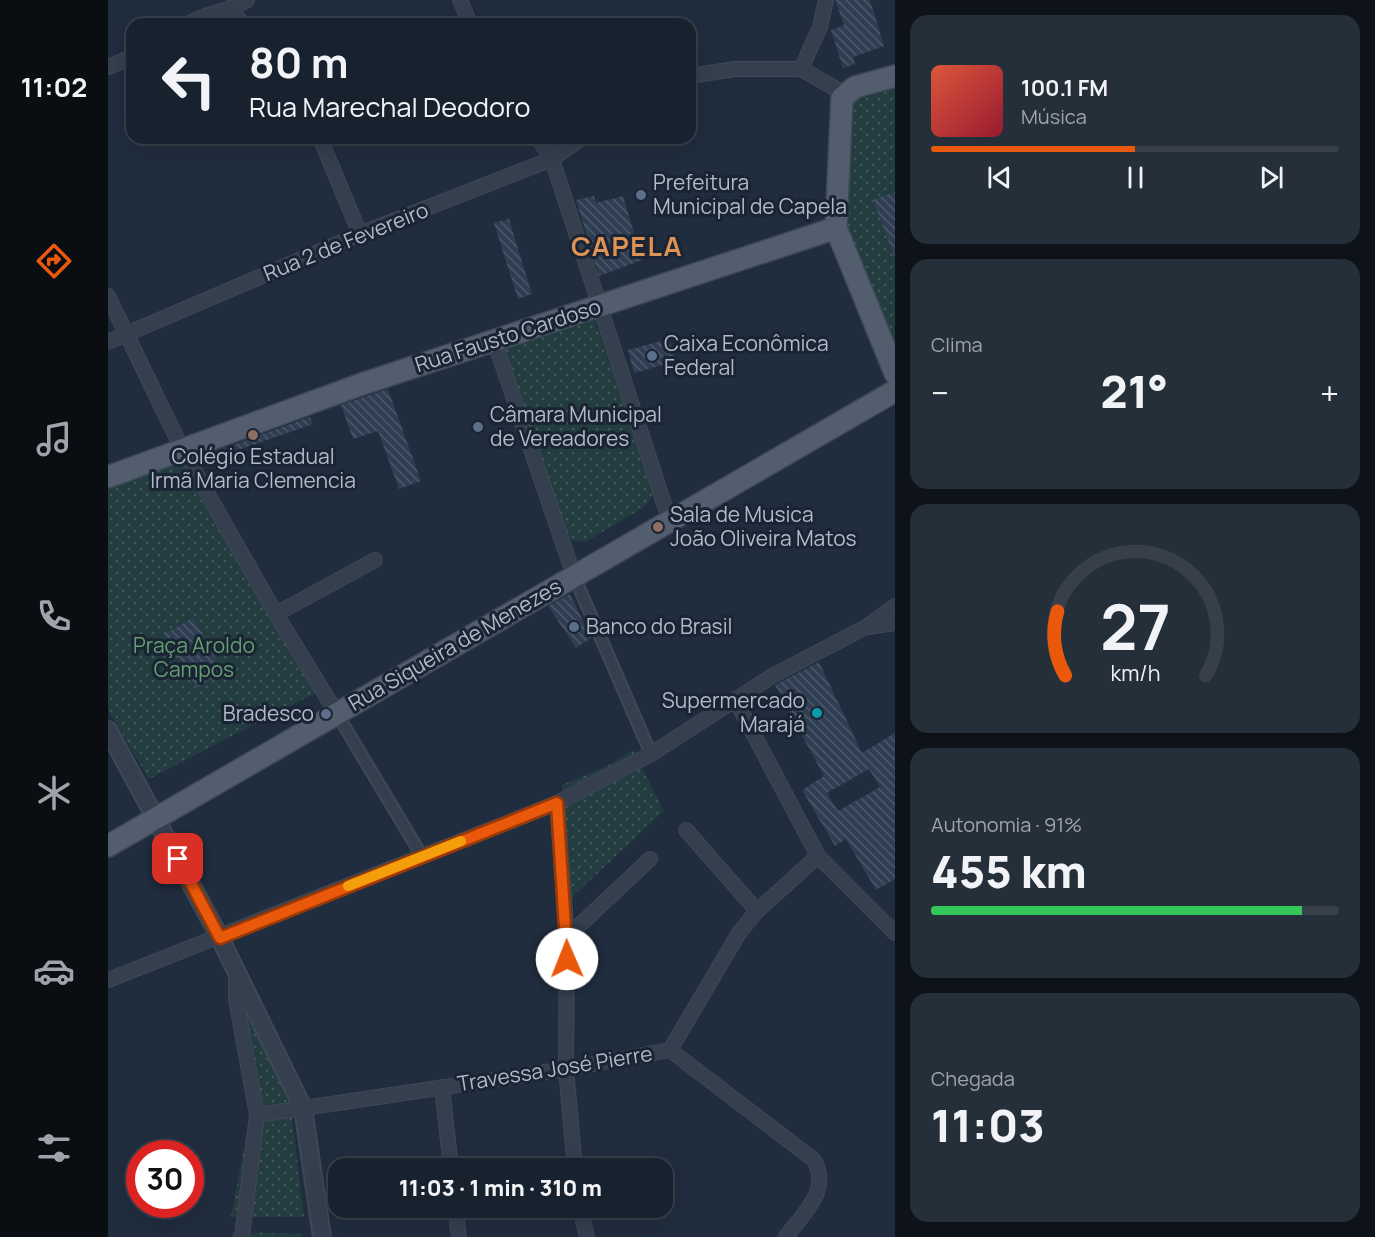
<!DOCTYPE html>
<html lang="pt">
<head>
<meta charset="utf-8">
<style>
  body { margin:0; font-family:Manrope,sans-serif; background:#252f3a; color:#f1f3f6; height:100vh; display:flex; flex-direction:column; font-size:22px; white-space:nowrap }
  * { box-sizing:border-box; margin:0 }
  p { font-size:20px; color:#9fa4aa }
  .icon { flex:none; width:33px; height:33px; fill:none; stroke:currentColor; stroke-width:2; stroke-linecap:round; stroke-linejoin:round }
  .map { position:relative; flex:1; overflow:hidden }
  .side { display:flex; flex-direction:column; gap:15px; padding:15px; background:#0d1319; width:480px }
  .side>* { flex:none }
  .guide { position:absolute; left:18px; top:18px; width:570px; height:126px; border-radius:18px; box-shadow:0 6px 24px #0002,0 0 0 2px #363f4a; background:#18222e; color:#f1f3f6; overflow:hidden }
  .speed { position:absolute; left:18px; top:1140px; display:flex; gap:12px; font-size:30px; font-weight:700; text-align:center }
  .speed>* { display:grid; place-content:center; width:78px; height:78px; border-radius:50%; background:#18222e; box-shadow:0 6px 24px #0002,0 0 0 2px #363f4a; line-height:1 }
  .speed .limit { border:9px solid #d22; background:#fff; color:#111 }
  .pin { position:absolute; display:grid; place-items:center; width:51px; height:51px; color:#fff; margin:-26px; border-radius:12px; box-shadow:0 3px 9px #0006 }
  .me { position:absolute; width:66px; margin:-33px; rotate:359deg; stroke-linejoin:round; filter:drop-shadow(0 0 4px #0008) }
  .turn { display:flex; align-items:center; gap:21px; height:126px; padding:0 24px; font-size:27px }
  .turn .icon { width:78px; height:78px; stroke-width:2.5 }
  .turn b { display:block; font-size:42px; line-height:51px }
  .big { font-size:45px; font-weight:800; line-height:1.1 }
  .side .widget { flex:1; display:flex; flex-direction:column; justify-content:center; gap:9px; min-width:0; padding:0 21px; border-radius:18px; background:#252f3a }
  .side .dial { align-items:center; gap:0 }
  .dial svg { height:156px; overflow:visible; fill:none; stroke:#363f4a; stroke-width:7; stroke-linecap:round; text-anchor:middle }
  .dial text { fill:#f1f3f6; stroke:none }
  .song { display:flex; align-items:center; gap:18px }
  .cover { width:72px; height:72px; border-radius:9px; background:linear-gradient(135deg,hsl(10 70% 55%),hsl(350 70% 35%)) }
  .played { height:6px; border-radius:3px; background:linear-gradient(90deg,#ea580c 50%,#363f4a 50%) }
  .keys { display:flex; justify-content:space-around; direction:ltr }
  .heat { display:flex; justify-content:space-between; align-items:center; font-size:33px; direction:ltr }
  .charge { height:9px; border-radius:4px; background:linear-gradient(90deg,#34c759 91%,#363f4a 0) }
  .trip { position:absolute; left:220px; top:1158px; width:345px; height:60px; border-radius:18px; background:#18222e; box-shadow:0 6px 24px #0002,0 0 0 2px #363f4a; font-weight:800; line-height:60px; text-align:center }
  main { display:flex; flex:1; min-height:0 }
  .tabs { display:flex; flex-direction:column; width:108px; justify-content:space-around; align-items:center; background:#0a0e12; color:#9fa4aa }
  .tabs .icon { width:42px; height:42px }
  .tabs .on { color:#ea580c }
  .tabs b { font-size:27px; color:#f1f3f6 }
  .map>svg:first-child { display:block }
</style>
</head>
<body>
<main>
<nav class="tabs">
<b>11:02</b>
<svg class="icon on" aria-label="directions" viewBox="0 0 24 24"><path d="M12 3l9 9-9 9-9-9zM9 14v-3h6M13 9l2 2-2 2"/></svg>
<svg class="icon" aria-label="music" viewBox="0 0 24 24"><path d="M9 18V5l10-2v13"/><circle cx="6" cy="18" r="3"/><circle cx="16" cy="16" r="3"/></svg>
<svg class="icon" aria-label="phone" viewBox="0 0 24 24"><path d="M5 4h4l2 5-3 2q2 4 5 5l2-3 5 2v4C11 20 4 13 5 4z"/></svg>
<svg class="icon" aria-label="climate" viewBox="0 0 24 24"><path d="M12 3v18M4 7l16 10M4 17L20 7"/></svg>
<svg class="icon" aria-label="car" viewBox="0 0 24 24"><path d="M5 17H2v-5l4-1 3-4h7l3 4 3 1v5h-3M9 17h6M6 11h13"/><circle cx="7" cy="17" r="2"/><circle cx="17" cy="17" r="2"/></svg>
<svg class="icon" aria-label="filters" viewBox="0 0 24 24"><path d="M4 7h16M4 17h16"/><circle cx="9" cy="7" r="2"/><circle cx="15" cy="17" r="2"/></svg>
</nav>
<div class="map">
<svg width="787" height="1237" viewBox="0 0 787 1237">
  <defs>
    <pattern id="park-dots" width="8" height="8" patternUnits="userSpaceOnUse" patternTransform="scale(1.5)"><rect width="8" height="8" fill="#223c3f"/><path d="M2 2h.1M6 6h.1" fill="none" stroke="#405659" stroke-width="1.8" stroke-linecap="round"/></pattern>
    <pattern id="building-back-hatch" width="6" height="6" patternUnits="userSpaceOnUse" patternTransform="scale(1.5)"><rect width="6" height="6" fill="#2f3e53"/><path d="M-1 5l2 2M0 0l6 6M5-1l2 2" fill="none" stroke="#4b586a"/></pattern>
  </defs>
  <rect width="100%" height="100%" fill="#202d3e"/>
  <!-- park -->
  <g fill="url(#park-dots)">
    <polygon points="787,77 787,350 726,230 737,103"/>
    <polygon points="482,307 543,483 544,496 536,507 478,542 462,540 453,528 394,348"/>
    <polygon points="61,444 207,693 41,779 0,710 0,466"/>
    <polygon points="525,750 556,811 462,899 454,785 499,766"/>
    <polygon points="114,949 180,1085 196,1217 123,1217 145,1101"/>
    <polygon points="125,1232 194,1234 194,1237 123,1237"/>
  </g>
  <!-- building -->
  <g fill="url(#building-back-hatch)" fill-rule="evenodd">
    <polygon points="727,0 762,0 776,46 745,57 747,64 735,68 723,30 736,25"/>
    <polygon points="787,192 787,255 786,256 765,200"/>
    <polygon points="486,196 488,203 515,196 534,260 491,276 468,200"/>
    <polygon points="401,219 424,294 410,299 386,223"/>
    <polygon points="561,339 568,361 526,373 520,350"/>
    <polygon points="280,389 313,481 291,489 270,431 245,439 233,405"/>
    <polygon points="202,417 205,424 95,462 92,457"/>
    <polygon points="462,594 483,638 468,648 440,606"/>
    <polygon points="85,618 116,672 88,688 57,634"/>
    <path d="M711 662 754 753 787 733V879L768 890 738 839 727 846 694 790 716 776 667 685ZM761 769 772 787 730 811 719 793Z"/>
  </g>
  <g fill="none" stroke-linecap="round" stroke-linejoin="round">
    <!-- pedestrian casing -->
    <g stroke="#3e4857" stroke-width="14">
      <g id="pedestrian">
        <polyline points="466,576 543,754"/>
        <polyline points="229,714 314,856"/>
      </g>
    </g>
    <!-- minor casing -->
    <g stroke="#3e4857" stroke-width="16">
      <g id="minor">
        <polyline points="352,0 362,24"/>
        <polyline points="124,10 134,24"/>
        <path d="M80 24C99 12 121 12 139 0"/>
        <polyline points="0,67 24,57"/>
        <polyline points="693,69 712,27 718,0"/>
        <polyline points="582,76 627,69 693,69 737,94"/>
        <polyline points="212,138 252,234"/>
        <polyline points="430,138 444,159 561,519"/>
        <polyline points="0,296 74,449 168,614 229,714"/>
        <polyline points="386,340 466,576"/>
        <polyline points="0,342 252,234 444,159 474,138"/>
        <polyline points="168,614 267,560"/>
        <polyline points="760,627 787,623"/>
        <polyline points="627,699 710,856 787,933"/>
        <polyline points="449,803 459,937 458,1069 467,1168"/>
        <polyline points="578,830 649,911"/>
        <polyline points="459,937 542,859"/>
        <polyline points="128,970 128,999 149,1115 134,1237"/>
        <polyline points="0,980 449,803 543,754 664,676 758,627 787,606"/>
        <path d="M562 1050 706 1160C723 1191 696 1212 678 1237"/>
        <polyline points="334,1087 343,1168"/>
        <polyline points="149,1115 458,1069 562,1050 631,933 649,911 710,856"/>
        <polyline points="347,1208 351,1237"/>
        <polyline points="472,1208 479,1237"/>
      </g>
    </g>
    <!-- tertiary casing -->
    <g stroke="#3e4857" stroke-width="20">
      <polyline id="tertiary" points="0,730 112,938 195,1108 214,1237"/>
    </g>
    <!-- primary casing -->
    <g stroke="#3e4857" stroke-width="24">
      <g id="primary">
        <polyline points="787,76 747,87 734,98 728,228 787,373"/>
        <polyline points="0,477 251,385 728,228"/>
        <polyline points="0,846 787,391"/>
      </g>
    </g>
    <!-- pedestrian -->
    <use href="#pedestrian" stroke="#353f4e" stroke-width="10"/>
    <!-- minor -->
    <use href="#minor" stroke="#353f4e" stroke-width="14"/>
    <!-- tertiary -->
    <use href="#tertiary" stroke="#353f4e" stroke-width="16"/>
    <!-- primary -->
    <use href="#primary" stroke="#525e6e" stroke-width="21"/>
  </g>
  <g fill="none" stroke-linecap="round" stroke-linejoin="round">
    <!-- route casing -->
    <g stroke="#983908" stroke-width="15">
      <polyline id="route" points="70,859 112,938 449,803 459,959"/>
    </g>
    <!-- route -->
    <use href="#route" stroke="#ea580c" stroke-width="10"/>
    <!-- slow -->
    <polyline stroke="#f59e0b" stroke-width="10" points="240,886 353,841"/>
  </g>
  <!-- markers -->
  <g fill="#5c6f8a" stroke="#1a2433" stroke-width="2">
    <circle cx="533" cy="195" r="6"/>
    <circle cx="544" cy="356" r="6"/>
    <circle cx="370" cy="427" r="6"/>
    <circle cx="466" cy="627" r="6"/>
    <circle cx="218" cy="714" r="6"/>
  </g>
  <g fill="#8d6e63" stroke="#1a2433" stroke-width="2">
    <circle cx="145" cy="435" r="6"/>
    <circle cx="550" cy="527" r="6"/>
  </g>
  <circle fill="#0f9aa8" stroke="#1a2433" stroke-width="2" cx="709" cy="713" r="6"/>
  <g text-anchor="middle" stroke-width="6" stroke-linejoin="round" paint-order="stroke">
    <!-- poi labels -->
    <g font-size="21" fill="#b0baca" stroke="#1a2433" text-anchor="start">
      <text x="545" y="190">Prefeitura<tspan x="545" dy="24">Municipal de Capela</tspan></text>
      <text x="556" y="351">Caixa Econômica<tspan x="556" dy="24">Federal</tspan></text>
      <text x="382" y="422">Câmara Municipal<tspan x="382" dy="24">de Vereadores</tspan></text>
      <text x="145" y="464" text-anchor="middle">Colégio Estadual<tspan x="145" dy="24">Irmã Maria Clemencia</tspan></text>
      <text x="562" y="522">Sala de Musica<tspan x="562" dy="24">João Oliveira Matos</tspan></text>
      <text x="478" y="634">Banco do Brasil</text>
      <text x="697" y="708" text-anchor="end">Supermercado<tspan x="697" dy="24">Marajá</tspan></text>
      <text x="206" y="721" text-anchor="end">Bradesco</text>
    </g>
    <!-- street labels -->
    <g font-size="21" fill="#b0baca" stroke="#1a2433">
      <text transform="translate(238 242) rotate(-22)" y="7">Rua 2 de Fevereiro</text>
      <text transform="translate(400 336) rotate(-18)" y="7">Rua Fausto Cardoso</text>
      <text transform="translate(347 645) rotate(-30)" y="7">Rua Siqueira de Menezes</text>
      <text transform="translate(447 1069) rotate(-9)" y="7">Travessa José Pierre</text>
    </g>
    <!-- park labels -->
    <g font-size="21" fill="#649d72" stroke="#1a2433">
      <text x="86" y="653">Praça Aroldo<tspan x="86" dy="24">Campos</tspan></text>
    </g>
    <!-- district labels -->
    <g font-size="27" font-weight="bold" letter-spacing="1.5" fill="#df9255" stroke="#1a2433">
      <text x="519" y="256">CAPELA</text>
    </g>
  </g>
</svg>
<div class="speed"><div class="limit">30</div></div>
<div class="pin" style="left:70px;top:859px;background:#d93025"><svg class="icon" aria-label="arrive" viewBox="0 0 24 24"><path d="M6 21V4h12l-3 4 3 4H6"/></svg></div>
<svg class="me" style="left:459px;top:959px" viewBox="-20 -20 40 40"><circle r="19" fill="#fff"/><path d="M0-13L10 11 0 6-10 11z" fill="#ea580c"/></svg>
<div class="trip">11:03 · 1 min · 310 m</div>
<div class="guide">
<div class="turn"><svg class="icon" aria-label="left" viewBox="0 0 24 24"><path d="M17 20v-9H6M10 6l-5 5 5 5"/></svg><div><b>80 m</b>Rua Marechal Deodoro</div></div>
</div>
</div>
<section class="side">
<div class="widget">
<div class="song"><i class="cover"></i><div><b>100.1 FM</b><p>Música</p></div></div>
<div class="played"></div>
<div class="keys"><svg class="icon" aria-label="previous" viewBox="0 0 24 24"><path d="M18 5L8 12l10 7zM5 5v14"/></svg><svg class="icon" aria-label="pause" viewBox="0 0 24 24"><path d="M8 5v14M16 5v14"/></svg><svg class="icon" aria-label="next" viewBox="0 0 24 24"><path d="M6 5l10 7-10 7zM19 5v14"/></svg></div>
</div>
<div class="widget"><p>Clima</p>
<div class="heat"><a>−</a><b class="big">21°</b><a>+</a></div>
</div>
<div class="widget dial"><svg viewBox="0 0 100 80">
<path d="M14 69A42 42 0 1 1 86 69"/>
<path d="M14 69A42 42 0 0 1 10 36" stroke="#ea580c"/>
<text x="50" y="56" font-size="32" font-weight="700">27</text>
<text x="50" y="72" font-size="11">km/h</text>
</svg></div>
<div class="widget"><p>Autonomia · 91%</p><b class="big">455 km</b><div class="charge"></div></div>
<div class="widget"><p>Chegada</p><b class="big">11:03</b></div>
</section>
</main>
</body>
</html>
